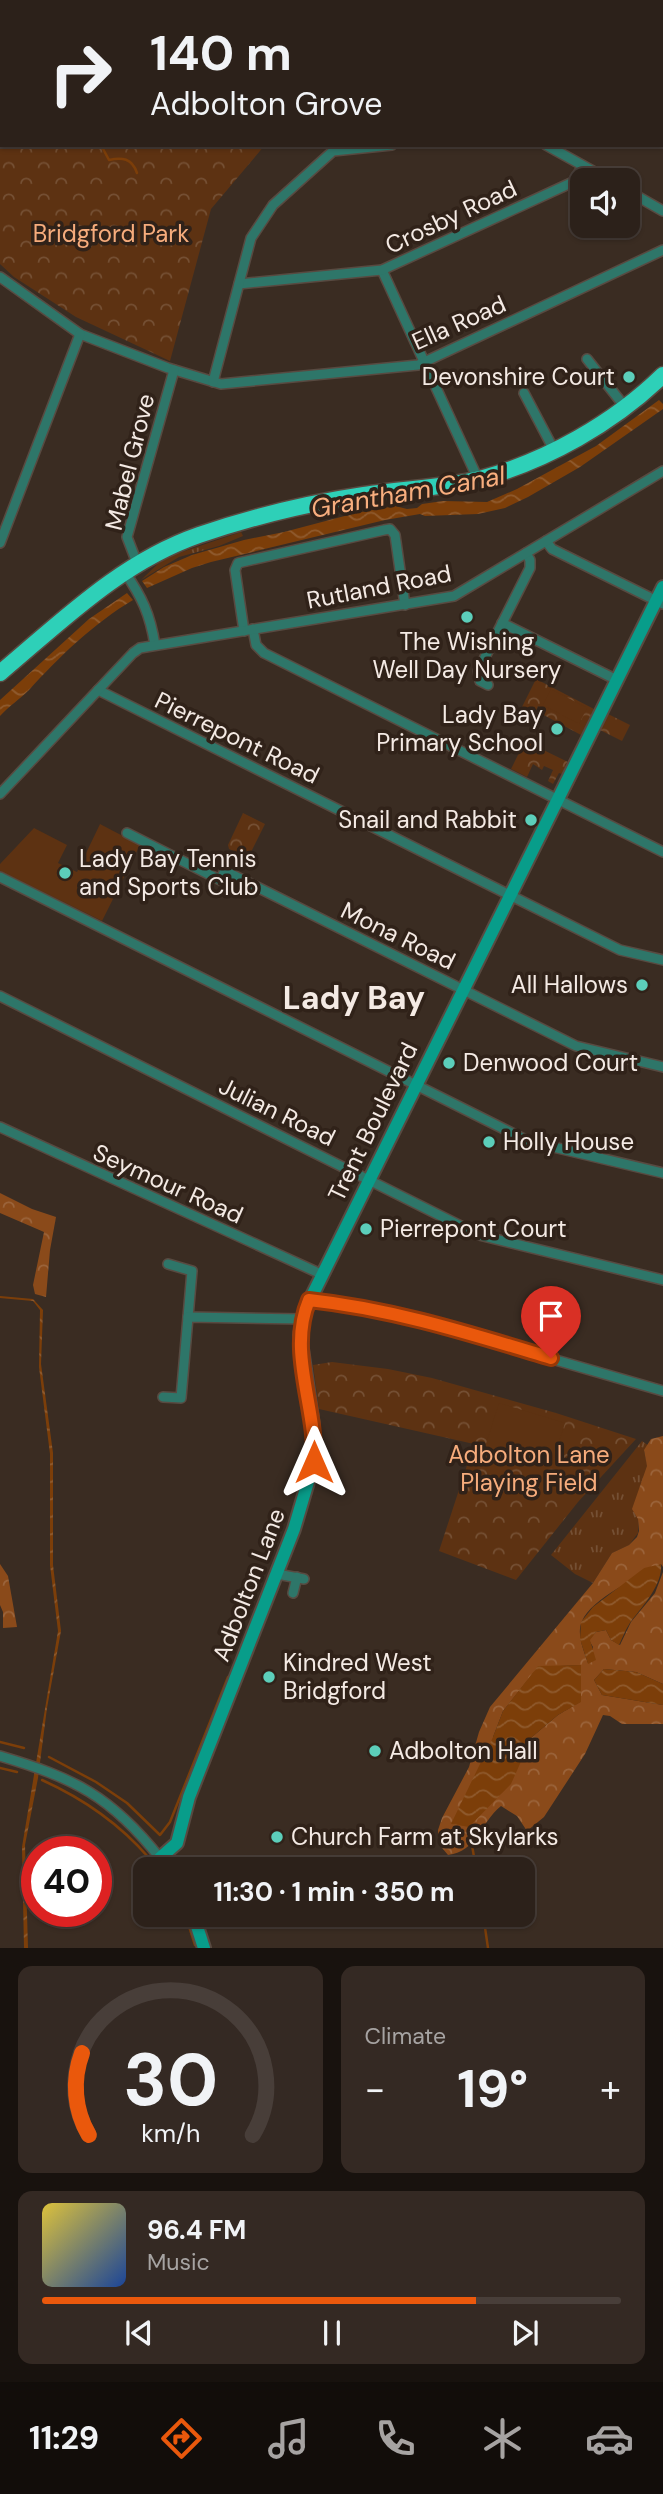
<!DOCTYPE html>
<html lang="en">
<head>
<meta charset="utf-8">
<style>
  body { margin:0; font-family:"DM Sans",sans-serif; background:#342923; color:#f1f3f6; height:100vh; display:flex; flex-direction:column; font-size:26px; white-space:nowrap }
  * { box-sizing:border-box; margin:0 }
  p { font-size:23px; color:#a6a3a2 }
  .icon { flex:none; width:38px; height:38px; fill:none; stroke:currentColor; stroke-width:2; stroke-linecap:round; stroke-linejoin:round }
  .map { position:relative; height:1948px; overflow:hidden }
  .details { display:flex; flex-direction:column; gap:18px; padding:18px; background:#18120e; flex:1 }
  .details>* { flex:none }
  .hud { position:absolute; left:0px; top:0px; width:663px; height:147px; box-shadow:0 2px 5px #0004,0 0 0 2px #483e39; background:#2c211a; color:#f1f3f6; overflow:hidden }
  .controls { position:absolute; left:570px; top:168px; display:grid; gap:14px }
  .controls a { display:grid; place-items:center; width:70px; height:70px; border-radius:14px; background:#2c211a; box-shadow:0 2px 5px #0004,0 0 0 2px #483e39; font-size:35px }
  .speed { position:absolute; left:21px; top:1836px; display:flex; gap:14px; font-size:35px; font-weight:700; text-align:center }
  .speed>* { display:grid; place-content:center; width:91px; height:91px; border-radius:50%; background:#2c211a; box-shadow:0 2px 5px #0004,0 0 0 2px #483e39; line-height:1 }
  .speed .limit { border:10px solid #d22; background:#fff; color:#111 }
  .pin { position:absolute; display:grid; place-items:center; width:60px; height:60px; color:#fff; margin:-72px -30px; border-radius:50% 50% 50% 0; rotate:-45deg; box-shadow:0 0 7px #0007 }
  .pin .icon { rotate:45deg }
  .me { position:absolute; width:77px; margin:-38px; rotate:0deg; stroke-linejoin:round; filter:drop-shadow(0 0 5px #0008) }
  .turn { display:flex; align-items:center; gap:24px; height:147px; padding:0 35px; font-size:32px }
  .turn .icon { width:91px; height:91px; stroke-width:2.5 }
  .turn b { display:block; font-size:49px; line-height:60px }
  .big { font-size:52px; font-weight:700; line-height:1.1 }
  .details .card { flex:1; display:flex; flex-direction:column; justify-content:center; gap:10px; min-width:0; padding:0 24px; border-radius:14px; background:#342923 }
  .details .dial { align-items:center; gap:0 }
  .dial svg { height:182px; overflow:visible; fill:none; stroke:#483e39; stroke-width:7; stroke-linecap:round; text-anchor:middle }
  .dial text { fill:#f1f3f6; stroke:none }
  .song { display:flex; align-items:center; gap:21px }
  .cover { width:84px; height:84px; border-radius:10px; background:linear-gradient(135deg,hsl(50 70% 55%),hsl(220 70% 35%)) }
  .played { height:7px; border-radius:4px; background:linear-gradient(90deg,#ea580c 75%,#483e39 75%) }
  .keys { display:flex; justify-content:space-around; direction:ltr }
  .heat { display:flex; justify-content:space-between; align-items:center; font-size:38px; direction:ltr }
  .details .tiles { flex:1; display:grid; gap:18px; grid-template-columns:1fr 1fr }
  .card:last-child { grid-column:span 2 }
  .trip { position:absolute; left:133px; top:1857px; width:402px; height:70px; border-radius:14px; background:#2c211a; box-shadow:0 2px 5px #0004,0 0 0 2px #483e39; font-weight:700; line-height:70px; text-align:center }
  .dock { display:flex; height:112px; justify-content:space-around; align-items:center; background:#120d0a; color:#a6a3a2 }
  .dock .icon { width:49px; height:49px }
  .dock .active { color:#ea580c }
  .dock b { font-size:32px; color:#f1f3f6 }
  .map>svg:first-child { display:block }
</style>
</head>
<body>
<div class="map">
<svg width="663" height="1948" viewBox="0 0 663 1948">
  <defs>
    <pattern id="grass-tufts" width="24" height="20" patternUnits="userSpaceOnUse" patternTransform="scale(1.75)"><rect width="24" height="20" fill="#5d3212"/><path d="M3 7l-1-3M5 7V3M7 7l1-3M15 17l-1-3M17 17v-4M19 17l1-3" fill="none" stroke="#755034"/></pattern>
    <pattern id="forest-crowns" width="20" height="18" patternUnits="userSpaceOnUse" patternTransform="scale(1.75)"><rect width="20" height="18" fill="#8a4a1a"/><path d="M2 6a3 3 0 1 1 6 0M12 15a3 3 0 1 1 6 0" fill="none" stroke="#9b643b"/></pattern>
    <pattern id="park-crowns" width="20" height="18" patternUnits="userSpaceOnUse" patternTransform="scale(1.75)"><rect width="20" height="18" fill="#5d3212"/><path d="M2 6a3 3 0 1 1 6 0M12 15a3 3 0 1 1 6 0" fill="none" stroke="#755034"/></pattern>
    <pattern id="water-waves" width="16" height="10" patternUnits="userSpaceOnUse" patternTransform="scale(1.75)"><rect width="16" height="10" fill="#7c3e09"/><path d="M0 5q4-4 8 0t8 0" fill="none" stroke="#8f5a2d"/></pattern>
  </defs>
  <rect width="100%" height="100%" fill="#3a2c22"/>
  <!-- grass -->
  <g fill="url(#grass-tufts)">
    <polygon points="241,532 243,536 219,546 179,557 141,580 164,558"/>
    <polygon points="642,1441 649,1446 644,1451 648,1468 638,1519 638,1533 629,1545 612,1553 593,1583 575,1574 551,1555"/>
  </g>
  <!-- forest -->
  <g fill="url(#forest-crowns)" fill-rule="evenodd">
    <polygon points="0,1193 32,1209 56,1217 50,1250 46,1297 35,1294 33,1285 44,1232 0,1213"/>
    <path d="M663 1436V1567L661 1564C639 1577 592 1598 582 1621 576 1634 584 1651 588 1663L593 1647 589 1640 596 1632 606 1630 611 1640 620 1645 631 1622 655 1593 663 1572V1684L636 1672 604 1669 594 1680 602 1695 663 1705V1724H622L610 1716 603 1715 585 1754 544 1817 527 1831 517 1816 501 1806C480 1823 478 1851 448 1855L438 1843V1830L442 1818 469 1767 479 1732 490 1707 593 1583 612 1553 629 1545 637 1537 639 1531 638 1519 632 1509 647 1466 644 1450 651 1439ZM581 1665 580 1702 558 1715 532 1737H493L503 1711 538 1667Z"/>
    <polygon points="0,1564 8,1576 17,1627 3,1628 3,1612 0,1605"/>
  </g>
  <!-- park -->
  <g fill="url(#park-crowns)">
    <polygon points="3,145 265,145 211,209 170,361 76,317 14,277 0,264 0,146"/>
    <polygon points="536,679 594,709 581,735 540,713 542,708 538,706 536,711 522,707"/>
    <polygon points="608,714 630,725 622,741 600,730"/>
    <polygon points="525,741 568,762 562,774 559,773 553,784 548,781 553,770 544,766 542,770 533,764 527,777 511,769"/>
    <polygon points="243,813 265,824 248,858 229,849 228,845"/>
    <polygon points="332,1362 388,1369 432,1378 556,1413 636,1439 578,1502 516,1580 439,1551 474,1444 319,1409 313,1365"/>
  </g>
  <!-- pitch -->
  <g fill="#5d3212">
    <polygon points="551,689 587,708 579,724 543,705"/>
    <polygon points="100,824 140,845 102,921 0,871 0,864 34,828 67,845 58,863 77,872"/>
    <polygon points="499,1403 565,1423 551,1467 485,1447"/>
  </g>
  <!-- water -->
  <g fill="url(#water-waves)">
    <polygon points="659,400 663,404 663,409 580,467 528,497 505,508 478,514 425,516 420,514 385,520 211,562 192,568 147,588 142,581 164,567 192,555 244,540 284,532 356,513 395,506 407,509 417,508 422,504 443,501 487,502 517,489 596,446"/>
    <path d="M127 593 133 600C94 623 59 657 29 690 20 699 9 706 0 716V700L89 619Z"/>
    <polygon points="0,1296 33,1299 43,1310 41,1364 53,1453 53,1565 61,1631 47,1708 38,1778 25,1845 28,1948 24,1948 22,1847 58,1631 50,1565 50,1454 39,1367 40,1310 33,1301 0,1298"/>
    <path d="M661 1564C663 1584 643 1606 632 1620 626 1628 623 1637 619 1645L611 1640 606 1630 596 1632 590 1640 596 1660 588 1664 580 1639 581 1622 593 1607 644 1568Z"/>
    <polygon points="581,1665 581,1702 558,1715 532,1737 511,1784 469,1827 451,1824 493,1737 503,1711 538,1666"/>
    <polygon points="604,1669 636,1672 663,1684 663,1705 602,1695 594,1680"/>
  </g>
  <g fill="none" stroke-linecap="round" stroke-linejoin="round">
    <!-- stream -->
    <g stroke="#7c3e09" stroke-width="2.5">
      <path d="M101 145 109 160C122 157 132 158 137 173"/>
      <polyline points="0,1742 24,1748"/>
      <polyline points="49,1757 96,1782 127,1803 160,1835 170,1822 228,1677"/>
      <polyline points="0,1768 17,1772"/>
      <path d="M42 1780C84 1799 119 1823 149 1858"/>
      <polyline points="469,1827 476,1869"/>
      <polyline points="157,1867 158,1869"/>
      <polyline points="185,1914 195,1945"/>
      <polyline points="483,1914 488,1948"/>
    </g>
    <!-- street casing -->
    <g stroke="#584a41" stroke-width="12">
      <g id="street">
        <polyline points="598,0 599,2"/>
        <polyline points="662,12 663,13"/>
        <polyline points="0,41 2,41"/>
        <polyline points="662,84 663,85"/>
        <polyline points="546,145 609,180"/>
        <polyline points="628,191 663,211"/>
        <polyline points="382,270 478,479"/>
        <polyline points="0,277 80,334 168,368 221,384 418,365 663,250"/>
        <polyline points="239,284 382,270 573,182 583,166"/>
        <polyline points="587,359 625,407"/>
        <polyline points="213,382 251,238 273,205 333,151 392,145"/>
        <polyline points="524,393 554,450"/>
        <polyline points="546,541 552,549 663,604"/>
        <polyline points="0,543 80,334"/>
        <polyline points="137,563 127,537 174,370"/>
        <path d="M124 571C142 597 150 614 155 645"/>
        <polyline points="502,623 617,680"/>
        <polyline points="253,629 256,645 264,653 663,852"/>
        <polyline points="244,631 235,570 238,563 384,530 390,529 395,535 405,605"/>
        <polyline points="488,685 480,681 478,671 530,568 530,560 526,553"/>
        <polyline points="98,690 620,950 663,960"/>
        <polyline points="0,794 133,653 140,648 454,596 663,471"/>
        <polyline points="127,833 220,880 225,871 576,1046 663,1067"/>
        <polyline points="0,877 528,1141 663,1173"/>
        <polyline points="0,996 479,1235 663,1280"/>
        <polyline points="0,1127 321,1274"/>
        <polyline points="168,1264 192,1271 188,1317"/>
        <polyline points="309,1300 362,1306 396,1314 663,1391"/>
        <polyline points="163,1397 181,1398 188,1317 303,1319"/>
        <polyline points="277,1574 304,1579"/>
        <polyline points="293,1593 297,1577"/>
        <path d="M0 1756C74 1778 111 1796 160 1858"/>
      </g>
    </g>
    <!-- secondary casing -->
    <g stroke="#584a41" stroke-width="16">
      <g id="secondary">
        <polyline points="79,0 81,2"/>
        <polyline points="162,2 165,0"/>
        <polyline points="168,1869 160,1858 177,1843 189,1797 294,1529 313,1465 313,1425 300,1335 305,1310 663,587"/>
        <polyline points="193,1914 204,1948"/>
      </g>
    </g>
    <!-- highway casing -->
    <g stroke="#584a41" stroke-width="19">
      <path id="highway" d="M0 673C62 621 121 562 199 535 252 517 309 503 364 495 402 489 443 488 480 479 546 461 614 423 663 375"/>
    </g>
    <!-- street -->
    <use href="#street" stroke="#2e7669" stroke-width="9"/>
    <!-- secondary -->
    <use href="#secondary" stroke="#089d8a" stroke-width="12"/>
    <!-- highway -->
    <use href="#highway" stroke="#2ed0b8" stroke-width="16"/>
  </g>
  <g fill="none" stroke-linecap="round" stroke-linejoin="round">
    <!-- route casing -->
    <g stroke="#983908" stroke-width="18">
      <path id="route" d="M314 1462C317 1408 287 1352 309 1300 393 1309 471 1334 551 1358"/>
    </g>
    <!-- route -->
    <use href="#route" stroke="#ea580c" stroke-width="12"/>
  </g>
  <!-- markers -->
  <g fill="#5cceba" stroke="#302219" stroke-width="2.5">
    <circle cx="629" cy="377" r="7"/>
    <circle cx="467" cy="617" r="7"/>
    <circle cx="557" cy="729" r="7"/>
    <circle cx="531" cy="820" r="7"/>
    <circle cx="65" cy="873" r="7"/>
    <circle cx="642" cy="985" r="7"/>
    <circle cx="449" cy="1063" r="7"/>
    <circle cx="489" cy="1142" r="7"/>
    <circle cx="366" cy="1229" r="7"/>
    <circle cx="269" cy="1677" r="7"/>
    <circle cx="375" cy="1751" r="7"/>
    <circle cx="277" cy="1837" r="7"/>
  </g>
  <g text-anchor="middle" stroke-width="7" stroke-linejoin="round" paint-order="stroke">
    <!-- street labels -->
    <g font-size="24" fill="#f4eae4" stroke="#302219">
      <text transform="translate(451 217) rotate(-25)" y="8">Crosby Road</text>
      <text transform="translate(459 323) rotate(-24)" y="8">Ella Road</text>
      <text transform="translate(130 462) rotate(-76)" y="8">Mabel Grove</text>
      <text transform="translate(379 587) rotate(-11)" y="8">Rutland Road</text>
      <text transform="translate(237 738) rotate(26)" y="8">Pierrepont Road</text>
      <text transform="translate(398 936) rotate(26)" y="8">Mona Road</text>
      <text transform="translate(277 1112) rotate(26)" y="8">Julian Road</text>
      <text transform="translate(373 1122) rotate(-64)" y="8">Trent Boulevard</text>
      <text transform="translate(168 1184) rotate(24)" y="8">Seymour Road</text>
      <text transform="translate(249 1585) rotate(-69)" y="8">Adbolton Lane</text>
    </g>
    <!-- park labels -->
    <g font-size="24" fill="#f6ac7c" stroke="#302219">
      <text x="111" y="242">Bridgford Park</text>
      <text x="529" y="1463">Adbolton Lane<tspan x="529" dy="28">Playing Field</tspan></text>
    </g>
    <!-- poi labels -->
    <g font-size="24" fill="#f4eae4" stroke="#302219" text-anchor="start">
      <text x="615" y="385" text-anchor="end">Devonshire Court</text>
      <text x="467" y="650" text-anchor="middle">The Wishing<tspan x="467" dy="28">Well Day Nursery</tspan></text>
      <text x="543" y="723" text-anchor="end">Lady Bay<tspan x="543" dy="28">Primary School</tspan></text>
      <text x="517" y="828" text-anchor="end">Snail and Rabbit</text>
      <text x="79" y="867">Lady Bay Tennis<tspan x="79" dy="28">and Sports Club</tspan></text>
      <text x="628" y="993" text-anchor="end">All Hallows</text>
      <text x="463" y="1071">Denwood Court</text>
      <text x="503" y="1150">Holly House</text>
      <text x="380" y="1237">Pierrepont Court</text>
      <text x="283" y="1671">Kindred West<tspan x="283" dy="28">Bridgford</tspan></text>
      <text x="389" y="1759">Adbolton Hall</text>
      <text x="291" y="1845">Church Farm at Skylarks</text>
    </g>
    <!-- water labels -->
    <g font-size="26" font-style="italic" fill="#f8ae7e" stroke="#302219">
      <text transform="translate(408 492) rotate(-10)" y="9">Grantham Canal</text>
    </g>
    <!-- district labels -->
    <g font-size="32" font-weight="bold" fill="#f4eae4" stroke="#302219">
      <text x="354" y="1009">Lady Bay</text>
    </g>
  </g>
</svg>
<div class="controls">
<a><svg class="icon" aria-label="sound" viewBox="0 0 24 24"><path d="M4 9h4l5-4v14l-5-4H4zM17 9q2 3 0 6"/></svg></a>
</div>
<div class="speed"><div class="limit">40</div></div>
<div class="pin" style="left:551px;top:1358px;background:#d93025"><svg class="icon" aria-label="arrive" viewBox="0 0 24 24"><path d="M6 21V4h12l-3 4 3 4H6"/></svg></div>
<svg class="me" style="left:314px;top:1462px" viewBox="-20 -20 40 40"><path d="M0-17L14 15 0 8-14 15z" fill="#ea580c" stroke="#fff" stroke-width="4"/></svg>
<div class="trip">11:30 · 1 min · 350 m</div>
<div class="hud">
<div class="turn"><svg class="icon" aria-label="right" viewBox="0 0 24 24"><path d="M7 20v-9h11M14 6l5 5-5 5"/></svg><div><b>140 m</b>Adbolton Grove</div></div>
</div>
</div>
<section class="details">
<div class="tiles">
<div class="card dial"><svg viewBox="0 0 100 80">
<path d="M14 69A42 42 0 1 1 86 69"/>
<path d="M14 69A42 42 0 0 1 11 33" stroke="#ea580c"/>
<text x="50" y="56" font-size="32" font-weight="700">30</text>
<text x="50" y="72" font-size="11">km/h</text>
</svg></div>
<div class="card"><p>Climate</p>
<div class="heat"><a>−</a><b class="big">19°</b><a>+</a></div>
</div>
<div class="card">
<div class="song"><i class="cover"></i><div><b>96.4 FM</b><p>Music</p></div></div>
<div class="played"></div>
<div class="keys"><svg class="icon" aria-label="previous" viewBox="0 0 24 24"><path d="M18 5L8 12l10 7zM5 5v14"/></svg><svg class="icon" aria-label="pause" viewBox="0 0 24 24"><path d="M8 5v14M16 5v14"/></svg><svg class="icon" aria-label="next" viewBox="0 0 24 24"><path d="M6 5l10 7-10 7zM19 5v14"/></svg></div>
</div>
</div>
</section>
<nav class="dock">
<b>11:29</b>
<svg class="icon active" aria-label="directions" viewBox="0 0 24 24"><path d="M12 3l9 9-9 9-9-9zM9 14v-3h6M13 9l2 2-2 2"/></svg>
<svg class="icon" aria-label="music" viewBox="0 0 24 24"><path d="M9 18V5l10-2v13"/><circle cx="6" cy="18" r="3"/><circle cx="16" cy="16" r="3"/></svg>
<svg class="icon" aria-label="phone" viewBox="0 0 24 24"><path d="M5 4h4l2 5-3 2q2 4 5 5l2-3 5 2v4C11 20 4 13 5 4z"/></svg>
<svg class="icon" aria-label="climate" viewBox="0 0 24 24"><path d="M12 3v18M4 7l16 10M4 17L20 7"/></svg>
<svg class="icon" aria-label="car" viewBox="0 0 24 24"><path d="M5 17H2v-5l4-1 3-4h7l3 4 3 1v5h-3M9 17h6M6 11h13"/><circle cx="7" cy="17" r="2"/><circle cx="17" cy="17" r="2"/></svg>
</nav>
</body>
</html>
